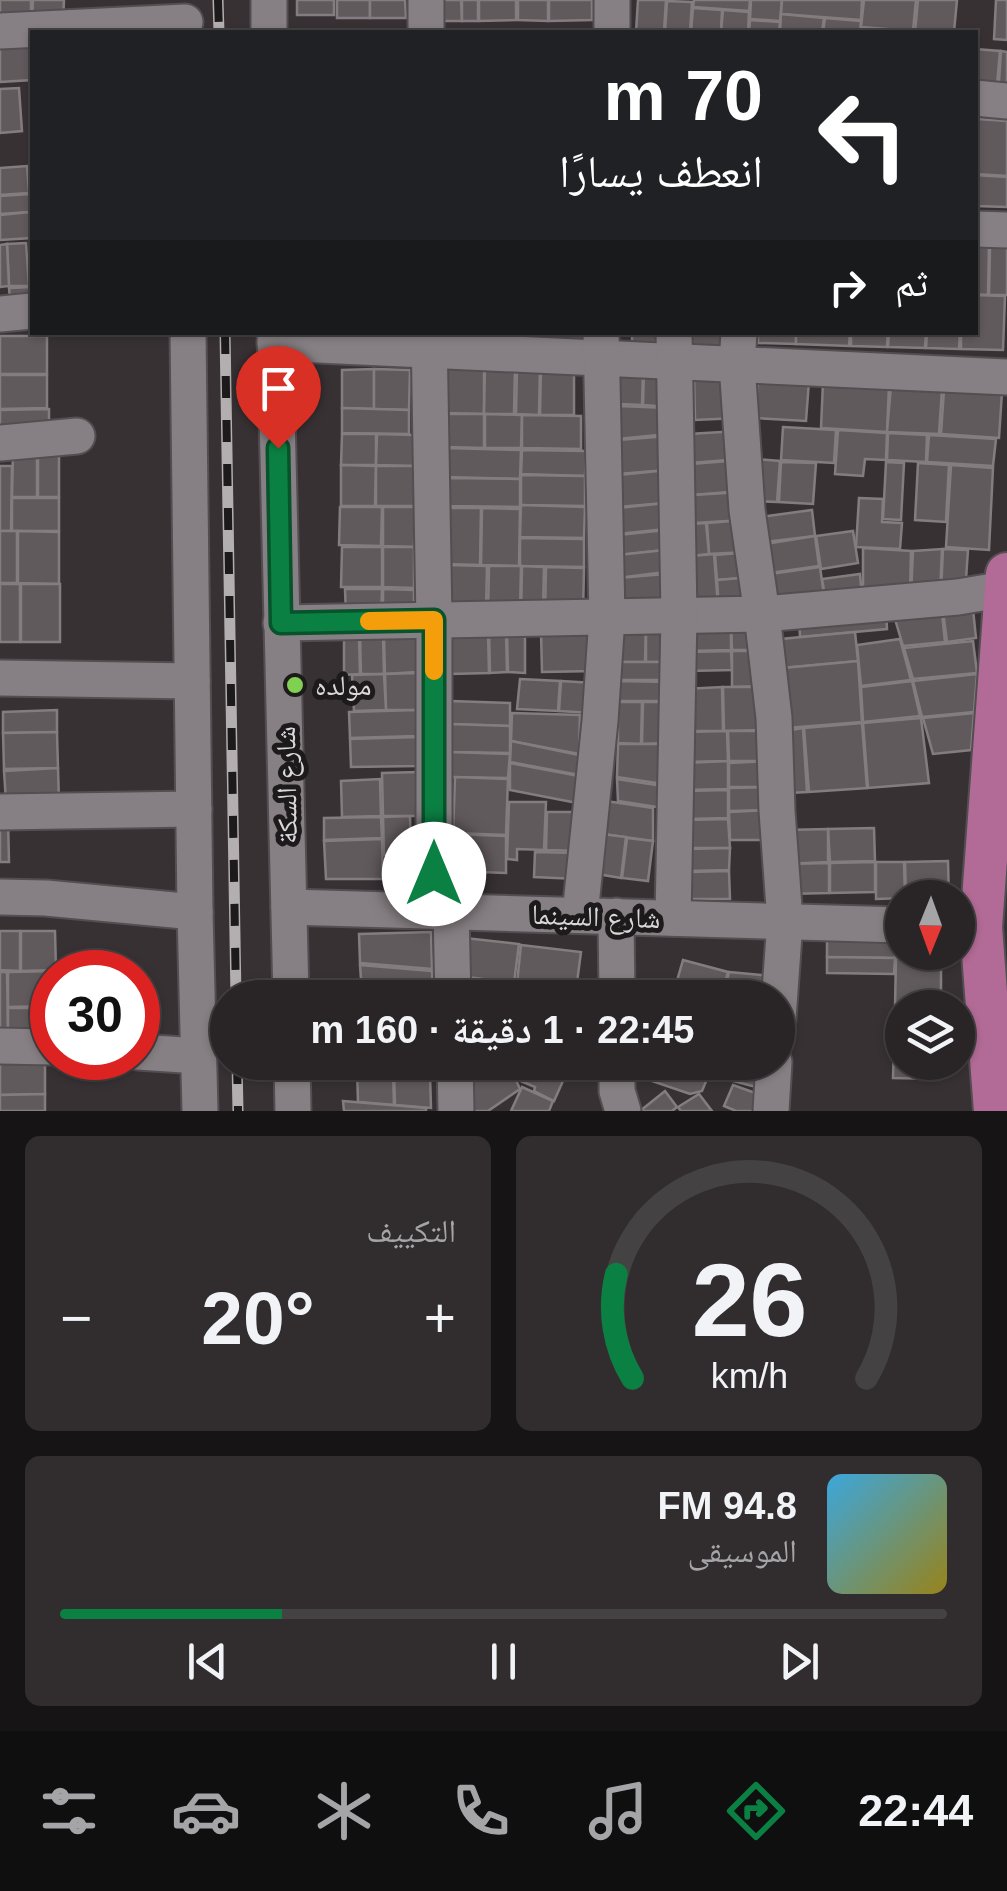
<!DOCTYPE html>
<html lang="ar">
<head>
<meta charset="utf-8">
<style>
  body { margin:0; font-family:Helvetica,"Noto Naskh Arabic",sans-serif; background:#312d2f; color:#f1f3f6; direction:rtl; height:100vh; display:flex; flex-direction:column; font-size:38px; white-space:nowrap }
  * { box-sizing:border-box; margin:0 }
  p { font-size:32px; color:#a5a5a7 }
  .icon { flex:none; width:55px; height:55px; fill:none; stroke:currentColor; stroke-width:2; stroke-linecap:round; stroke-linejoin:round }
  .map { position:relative; height:1111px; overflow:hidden; direction:ltr }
  .drawer { display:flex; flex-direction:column; gap:25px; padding:25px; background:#171415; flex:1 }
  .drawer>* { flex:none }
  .top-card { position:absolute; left:30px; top:30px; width:948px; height:305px; border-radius:0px; box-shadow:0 2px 8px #0004,0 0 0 2px #454244; direction:rtl; background:#202124; color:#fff; overflow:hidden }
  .needle { width:65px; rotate:181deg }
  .tools { position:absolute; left:885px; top:880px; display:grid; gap:20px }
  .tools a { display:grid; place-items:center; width:90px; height:90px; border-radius:50%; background:#292527; box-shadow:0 2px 8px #0004,0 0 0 2px #454244; font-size:50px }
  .speed { position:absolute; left:30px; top:950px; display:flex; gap:20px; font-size:50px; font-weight:700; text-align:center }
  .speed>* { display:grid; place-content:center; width:130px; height:130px; border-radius:50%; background:#292527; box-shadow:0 2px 8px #0004,0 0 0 2px #454244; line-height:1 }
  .speed .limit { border:15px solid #d22; background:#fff; color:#111 }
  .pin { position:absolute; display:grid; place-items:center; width:85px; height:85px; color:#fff; margin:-102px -42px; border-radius:50% 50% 50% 0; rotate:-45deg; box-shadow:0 0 10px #0007 }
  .pin .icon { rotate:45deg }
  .me { position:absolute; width:110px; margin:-55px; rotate:0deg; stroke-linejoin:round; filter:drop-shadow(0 0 8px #0008) }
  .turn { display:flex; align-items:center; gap:35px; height:210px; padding:0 50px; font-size:45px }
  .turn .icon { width:130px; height:130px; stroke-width:2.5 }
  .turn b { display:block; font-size:70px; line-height:85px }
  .then { display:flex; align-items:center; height:95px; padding:0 50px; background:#0003; gap:20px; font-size:38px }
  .big { font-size:75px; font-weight:800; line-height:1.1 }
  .drawer .widget { flex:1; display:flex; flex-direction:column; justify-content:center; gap:15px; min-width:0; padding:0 35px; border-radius:15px; background:#312d2f }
  .drawer .dial { align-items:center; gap:0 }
  .dial svg { height:260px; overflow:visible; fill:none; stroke:#454244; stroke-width:7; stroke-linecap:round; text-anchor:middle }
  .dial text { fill:#f1f3f6; stroke:none }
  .song { display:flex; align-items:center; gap:30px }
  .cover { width:120px; height:120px; border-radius:15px; background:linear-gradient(135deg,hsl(200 70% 55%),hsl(50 70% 35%)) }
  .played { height:10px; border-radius:5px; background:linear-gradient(90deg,#0b8043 25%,#454244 25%) }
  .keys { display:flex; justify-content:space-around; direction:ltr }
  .heat { display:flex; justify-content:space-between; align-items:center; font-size:55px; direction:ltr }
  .drawer .tiles { flex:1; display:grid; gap:25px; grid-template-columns:1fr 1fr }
  .widget:last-child { grid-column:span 2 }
  .trip { position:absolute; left:210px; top:980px; width:585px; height:100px; border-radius:50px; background:#292527; box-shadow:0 2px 8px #0004,0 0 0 2px #454244; font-weight:800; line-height:100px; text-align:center; direction:rtl }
  .tabs { display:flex; height:160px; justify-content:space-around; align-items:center; background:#100f10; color:#a5a5a7 }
  .tabs .icon { width:70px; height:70px }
  .tabs .selected { color:#0b8043 }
  .tabs b { font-size:45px; color:#f1f3f6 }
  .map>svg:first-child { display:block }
</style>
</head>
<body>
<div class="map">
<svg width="1007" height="1111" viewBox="0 0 1007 1111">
  <rect width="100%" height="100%" fill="#373134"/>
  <!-- building -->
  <g fill="#615a5d" stroke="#847d80" stroke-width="2.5">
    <rect x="0" y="0" width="31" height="21"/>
    <polygon points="33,0 64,0 63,22 32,21"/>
    <rect x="297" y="0" width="37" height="15"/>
    <rect x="337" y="0" width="33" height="18"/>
    <polygon points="370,0 405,0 406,18 370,18"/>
    <polygon points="437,0 461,0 462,21 437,21"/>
    <rect x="462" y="0" width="16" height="21"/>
    <polygon points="479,0 516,0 516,20 479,21"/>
    <polygon points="518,0 548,0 548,21 518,20"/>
    <polygon points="549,0 592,0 592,20 549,21"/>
    <polygon points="638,0 666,0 664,32 636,32"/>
    <polygon points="694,0 750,0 749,11 693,7"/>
    <polygon points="751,0 782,0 780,21 750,19"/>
    <polygon points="782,0 862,0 861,20 781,14"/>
    <polygon points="864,0 916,0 913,31 861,27"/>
    <polygon points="918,0 957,0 954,32 915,32"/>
    <polygon points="996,0 1007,0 1007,40 994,39"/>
    <polygon points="667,1 692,2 690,32 665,32"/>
    <polygon points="693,8 722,10 721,32 691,32"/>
    <polygon points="723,10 749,12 748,32 721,32"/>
    <polygon points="781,14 824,18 822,32 780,32"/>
    <polygon points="825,18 861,21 860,32 823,32"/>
    <polygon points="750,20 780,22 779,32 749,32"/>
    <polygon points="32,46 32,80 0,82 0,48"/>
    <polygon points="975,49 1000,51 996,96 975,94"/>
    <polygon points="1001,51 1007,52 1007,97 998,96"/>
    <polygon points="19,88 22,131 0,133 0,89"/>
    <polygon points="978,119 1007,121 1007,176 975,174"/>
    <polygon points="27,166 29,193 0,195 0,168"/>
    <polygon points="975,175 1007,177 1007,207 975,206"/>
    <polygon points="29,194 30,212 0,214 0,196"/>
    <polygon points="30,212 32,238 0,240 0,215"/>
    <polygon points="26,243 29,286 9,286 7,244"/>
    <polygon points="7,244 9,286 0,287 0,245"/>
    <polygon points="975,247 989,247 988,295 975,294"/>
    <polygon points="990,247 1007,248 1007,295 989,295"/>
    <polygon points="32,287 32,308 11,310 9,288"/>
    <polygon points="975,295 1005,296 1003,350 961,349 961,332 975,332"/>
    <polygon points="516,332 552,332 551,349 515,347"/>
    <polygon points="553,332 597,332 596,352 552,349"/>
    <rect x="632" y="332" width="33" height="22"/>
    <polygon points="691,332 739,332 737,360 689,357"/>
    <polygon points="758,332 796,332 796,344 758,343"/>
    <polygon points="796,332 850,332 849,346 796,344"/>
    <polygon points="851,332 888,332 887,347 851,346"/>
    <polygon points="889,332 926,332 925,348 888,347"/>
    <polygon points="927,332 960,332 959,349 926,348"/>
    <rect x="0" y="336" width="47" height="38"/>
    <polygon points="445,365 484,365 484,414 444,413"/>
    <polygon points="485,365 515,366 514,414 484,414"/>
    <polygon points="517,366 540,366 539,415 516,414"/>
    <polygon points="541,366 574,367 574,415 540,415"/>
    <polygon points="374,369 374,409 342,408 342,370"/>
    <polygon points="374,369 410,370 409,410 374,409"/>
    <polygon points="620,369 643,370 642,405 619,404"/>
    <polygon points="644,370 670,371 669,407 643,405"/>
    <polygon points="736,372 738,418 695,420 694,374"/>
    <polygon points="0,375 47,375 47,408 0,409"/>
    <polygon points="758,379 809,381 806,421 755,418"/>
    <polygon points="823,382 889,386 887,432 821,428"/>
    <polygon points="891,386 942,389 939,434 887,432"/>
    <polygon points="944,389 1002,392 999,438 941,434"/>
    <polygon points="619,406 669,408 668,434 618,439"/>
    <polygon points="342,408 409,410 409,434 342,433"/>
    <polygon points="49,409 49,432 0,433 0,410"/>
    <polygon points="444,414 484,414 484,448 444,447"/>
    <polygon points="485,414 522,415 521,448 485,448"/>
    <polygon points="522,415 581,416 581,449 522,448"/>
    <polygon points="783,427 836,430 834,463 781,460"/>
    <polygon points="838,430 887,433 886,460 865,459 863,476 835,474"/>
    <polygon points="738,431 740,459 691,463 689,434"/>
    <polygon points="888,433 927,435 926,462 887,460"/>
    <polygon points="342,434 376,434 376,465 341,465"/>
    <polygon points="377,434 415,435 415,466 376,465"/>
    <polygon points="929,435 996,439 993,466 927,462"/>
    <polygon points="668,436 668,470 618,474 618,440"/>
    <polygon points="446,448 521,450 520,479 446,477"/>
    <polygon points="13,450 37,450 37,497 12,497"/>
    <rect x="38" y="450" width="21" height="47"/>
    <polygon points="522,450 586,451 585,476 521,474"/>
    <polygon points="755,459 780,461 777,502 753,501"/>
    <polygon points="740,460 742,491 693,495 691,464"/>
    <polygon points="781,462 816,463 813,504 779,502"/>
    <polygon points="886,462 904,463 901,520 883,519"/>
    <polygon points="918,463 949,465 946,522 915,520"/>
    <polygon points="341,465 376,466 375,506 341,506"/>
    <polygon points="951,465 993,468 989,550 946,547"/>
    <polygon points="0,466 12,466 11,531 0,531"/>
    <rect x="376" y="466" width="39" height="40"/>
    <polygon points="668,470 666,503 618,507 618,475"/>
    <polygon points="521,475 585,476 585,506 521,505"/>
    <polygon points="446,478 520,479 520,507 445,506"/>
    <polygon points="742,492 744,520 695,523 693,495"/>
    <rect x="12" y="498" width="47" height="33"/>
    <polygon points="859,498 883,499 882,522 902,523 900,549 856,547"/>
    <polygon points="666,503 666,529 618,534 618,508"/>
    <polygon points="521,505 585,507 584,538 520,537"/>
    <polygon points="340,507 382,507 381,546 339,545"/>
    <polygon points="383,507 415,507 414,547 383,546"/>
    <polygon points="445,508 481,508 480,565 444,564"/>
    <polygon points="482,508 520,509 519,566 481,565"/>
    <polygon points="812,510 815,536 765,542 761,517"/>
    <polygon points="744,520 747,552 709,554 707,523"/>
    <polygon points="706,523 709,554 692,556 690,524"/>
    <polygon points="666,530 665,550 618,555 618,535"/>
    <rect x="0" y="531" width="17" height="52"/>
    <polygon points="18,531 59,532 59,584 18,583"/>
    <polygon points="853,531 858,563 821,569 816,536"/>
    <polygon points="815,536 819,566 770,573 765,544"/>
    <polygon points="520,538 584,539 584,567 520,566"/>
    <polygon points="342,547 382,547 382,587 341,587"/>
    <polygon points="383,547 414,547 414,588 383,587"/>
    <polygon points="863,548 911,551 910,595 863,598"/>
    <polygon points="942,549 940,593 911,595 913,551"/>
    <polygon points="943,549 968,550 965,594 941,593"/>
    <polygon points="665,550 665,572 618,578 618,555"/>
    <polygon points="752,552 754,577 717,580 715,555"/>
    <polygon points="714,554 718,606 696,607 692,556"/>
    <polygon points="449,565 487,566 486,613 448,612"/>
    <polygon points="489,566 521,566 520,613 488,613"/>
    <polygon points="522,566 544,567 543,614 521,613"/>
    <polygon points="546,567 584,568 583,614 545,614"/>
    <polygon points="820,567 825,602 775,610 770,574"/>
    <polygon points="665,574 664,606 617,611 618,578"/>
    <polygon points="860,574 862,598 826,602 822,579"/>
    <polygon points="754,577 756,607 719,610 717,580"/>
    <rect x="0" y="584" width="20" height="58"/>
    <rect x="21" y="584" width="39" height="58"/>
    <polygon points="345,589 382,589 381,617 346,617"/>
    <polygon points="383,589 414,590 414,617 383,617"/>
    <polygon points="972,600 976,638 947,642 942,603"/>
    <polygon points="941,603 945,642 903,646 892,609"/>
    <polygon points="886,608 887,629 800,637 799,616"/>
    <polygon points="761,622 762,650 732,650 731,623"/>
    <polygon points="731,623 731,650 688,651 687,624"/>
    <polygon points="617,625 646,626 645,662 618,662"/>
    <polygon points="669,625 670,662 646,662 646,626"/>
    <polygon points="595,630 596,671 542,672 541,632"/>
    <polygon points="525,631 525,673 508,672 507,632"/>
    <polygon points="488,632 489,673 450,674 449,633"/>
    <polygon points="489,632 506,632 507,672 490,673"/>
    <polygon points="855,632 858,661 783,668 781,639"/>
    <polygon points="416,635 417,672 385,674 384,636"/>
    <polygon points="359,636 360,674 344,675 344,637"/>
    <polygon points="360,636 383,636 384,674 361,674"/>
    <polygon points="900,639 911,680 861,686 857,645"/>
    <polygon points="973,641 977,673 913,679 904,648"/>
    <polygon points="731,651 732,670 688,671 688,652"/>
    <polygon points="732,651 761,651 762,686 732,687"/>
    <polygon points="858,661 862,722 787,728 783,668"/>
    <polygon points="618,662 670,662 669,680 618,680"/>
    <polygon points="416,673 417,710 386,710 385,674"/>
    <polygon points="384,674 386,710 354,711 352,675"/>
    <polygon points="977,674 974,712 922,717 913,681"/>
    <polygon points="520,679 560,681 558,711 517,709"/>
    <polygon points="561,681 594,683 592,713 559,711"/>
    <polygon points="618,681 669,682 669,701 618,701"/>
    <polygon points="912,681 920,716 863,722 861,687"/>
    <polygon points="722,687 723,731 685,731 684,689"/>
    <polygon points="723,687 762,687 763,730 724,731"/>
    <polygon points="451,701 510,703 510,726 450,724"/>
    <polygon points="618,702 642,702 641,744 618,743"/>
    <polygon points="643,702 667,702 667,743 642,744"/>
    <polygon points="57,710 57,732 3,733 3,712"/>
    <polygon points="417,710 417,736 350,738 349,712"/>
    <polygon points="512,713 580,715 579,754 511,741"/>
    <polygon points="974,713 971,750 933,754 923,718"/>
    <polygon points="921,718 929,783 868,788 863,723"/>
    <polygon points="862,723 867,788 809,792 804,728"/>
    <polygon points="450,724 510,726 510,753 450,752"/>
    <polygon points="803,728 807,792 789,793 785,731"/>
    <polygon points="727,731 728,761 685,762 685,732"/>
    <polygon points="728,731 769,731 769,761 729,761"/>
    <polygon points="57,732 58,768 4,769 3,733"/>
    <polygon points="417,737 418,766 351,767 350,739"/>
    <polygon points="511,741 579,755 579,775 510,762"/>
    <polygon points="618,744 664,744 663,784 617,777"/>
    <polygon points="450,752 510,754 508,778 448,777"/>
    <polygon points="728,761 728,789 685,790 685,763"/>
    <polygon points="769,761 769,787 729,787 729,763"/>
    <polygon points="510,763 579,776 577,803 510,790"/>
    <polygon points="58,768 59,801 6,802 4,771"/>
    <polygon points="418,772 419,816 383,816 382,773"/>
    <polygon points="455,777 508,779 506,835 453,833"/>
    <polygon points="380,779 381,816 342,817 341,781"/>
    <polygon points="617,779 663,786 663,808 618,801"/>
    <polygon points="769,787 770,810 729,811 729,788"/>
    <polygon points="728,790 728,818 687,819 685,791"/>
    <polygon points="606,801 653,808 653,841 602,834"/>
    <polygon points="509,802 546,802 544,850 517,849 517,860 507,859"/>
    <polygon points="770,810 771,840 730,840 729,812"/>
    <polygon points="547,812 580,812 579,851 546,850"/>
    <polygon points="410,816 411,855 384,855 383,817"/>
    <polygon points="381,817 382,838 324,840 324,818"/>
    <polygon points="0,819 8,819 9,862 0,862"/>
    <polygon points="728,819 730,848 687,848 687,820"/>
    <polygon points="874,828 875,861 830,862 828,829"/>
    <polygon points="828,829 828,862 787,864 785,830"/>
    <polygon points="453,834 506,836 506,873 452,871"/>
    <polygon points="602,834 626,837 621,878 597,874"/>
    <polygon points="627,838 653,841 648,881 622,878"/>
    <polygon points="382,839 383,879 326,879 324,841"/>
    <polygon points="730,848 729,870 688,871 687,849"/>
    <polygon points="535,852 579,853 577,879 534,877"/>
    <polygon points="948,861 949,898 906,898 905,862"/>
    <polygon points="875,862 875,892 830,893 830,863"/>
    <polygon points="876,862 904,862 905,898 876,899"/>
    <polygon points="829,863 829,893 787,894 786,864"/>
    <polygon points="729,871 730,899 688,899 688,872"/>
    <polygon points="0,931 20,931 20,971 0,970"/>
    <polygon points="21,931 55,931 56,970 21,971"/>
    <polygon points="431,932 432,969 360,963 359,934"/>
    <polygon points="465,938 519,944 514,983 460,976"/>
    <polygon points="827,940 895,941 895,958 827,957"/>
    <polygon points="521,945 581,952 576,990 517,983"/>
    <polygon points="827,957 895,958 894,974 827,973"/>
    <polygon points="896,958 941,959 941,1008 895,1007"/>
    <polygon points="683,960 728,972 721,998 672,998"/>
    <polygon points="360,965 432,971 433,998 362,994"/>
    <polygon points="56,971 52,972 52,1006 8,1007 8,972"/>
    <polygon points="0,972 7,972 8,1028 0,1028"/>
    <polygon points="729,972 772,976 772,998 723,998"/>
    <polygon points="476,982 477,991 512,987 513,998 463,998 461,984"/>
    <polygon points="531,986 556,998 526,998"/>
    <rect x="8" y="1008" width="44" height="31"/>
    <polygon points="895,1008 902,1009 902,1062 940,1062 939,1079 893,1078"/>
    <polygon points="0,1058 45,1058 45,1094 0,1095"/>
    <polygon points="357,1062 390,1062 391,1069 357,1067"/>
    <polygon points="392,1062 435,1062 435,1074 392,1069"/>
    <polygon points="495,1062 508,1062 520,1089 488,1111 474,1111 467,1083"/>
    <polygon points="523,1062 556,1062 551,1075"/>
    <polygon points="664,1062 704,1062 701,1072"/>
    <polygon points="706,1062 762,1062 756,1087 703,1073"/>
    <polygon points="523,1064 563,1081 554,1101 534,1091 535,1087 516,1079"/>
    <polygon points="655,1064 707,1079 702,1091 690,1094 649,1080"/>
    <polygon points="357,1068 393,1071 394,1105 358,1102"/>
    <polygon points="394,1071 430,1074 431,1108 395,1105"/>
    <polygon points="733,1085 761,1095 754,1111 736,1111 724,1106"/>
    <polygon points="522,1087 553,1101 549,1111 511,1111"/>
    <polygon points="665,1091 677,1107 672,1111 640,1111"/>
    <polygon points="45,1094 45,1111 0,1111 0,1095"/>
    <polygon points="699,1094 712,1111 681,1111 678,1107"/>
    <polygon points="343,1101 426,1108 426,1111 344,1111"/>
  </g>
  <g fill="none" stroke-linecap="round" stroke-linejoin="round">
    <!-- minor casing -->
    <g stroke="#534e51" stroke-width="39">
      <g id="minor">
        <polyline points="269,0 269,32"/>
        <polyline points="426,0 426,32"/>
        <polyline points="0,31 185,22"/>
        <polyline points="612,32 612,0"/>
        <polyline points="975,98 1007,101"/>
        <polyline points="975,229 1007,230"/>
        <polyline points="0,314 32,311"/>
        <polyline points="188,332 195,912 200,1111"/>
        <polyline points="275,332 291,998"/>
        <polyline points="429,332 434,620 434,911"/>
        <polyline points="275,343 1007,377"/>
        <polyline points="0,443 77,436"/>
        <polyline points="281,623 762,614 747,510 737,364 739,332"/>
        <polyline points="0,678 192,681"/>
        <polyline points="0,812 194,809"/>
        <polyline points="0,897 46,898 195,912"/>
        <polyline points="289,907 902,925"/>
        <polyline points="451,911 453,998"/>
        <polyline points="580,915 600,721 607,617 601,332"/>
        <polyline points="616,916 617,998"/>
        <polyline points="673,918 679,615 674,332"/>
        <polyline points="778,1019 785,921 777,811 774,718 762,614 958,597 1005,589"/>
        <polyline points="0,1046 52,1047"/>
        <polyline points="138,1052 199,1056"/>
        <polyline points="292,1062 293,1111"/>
        <polyline points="455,1062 456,1111"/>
        <polyline points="617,1062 617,1091 623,1111"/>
        <polyline points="771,1111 774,1062"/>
      </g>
    </g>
    <!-- major casing -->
    <g stroke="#534e51" stroke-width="46">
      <polyline id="major" points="995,1111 981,927 1007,574"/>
    </g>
    <!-- minor -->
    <use href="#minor" stroke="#867f83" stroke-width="35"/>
    <!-- major -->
    <use href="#major" stroke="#b26b96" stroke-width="42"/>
    <!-- rail casing -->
    <g stroke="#b3aeb0" stroke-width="11">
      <g id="rail">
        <polyline points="218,0 219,32"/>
        <polyline points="225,332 236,998"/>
        <polyline points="237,1062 238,1111"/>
      </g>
    </g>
    <!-- rail -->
    <use href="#rail" stroke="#1d1a1b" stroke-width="8" stroke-dasharray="22" stroke-linecap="butt"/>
  </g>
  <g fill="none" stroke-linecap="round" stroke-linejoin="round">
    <!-- route casing -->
    <g stroke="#07532c" stroke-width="25">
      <polyline id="route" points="278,448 281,623 434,620 434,874"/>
    </g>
    <!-- route -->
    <use href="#route" stroke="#0b8043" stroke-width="18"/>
    <!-- slow -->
    <polyline stroke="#f59e0b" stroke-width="18" points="369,621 434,620 434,671"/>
  </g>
  <!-- markers -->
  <circle fill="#80d051" stroke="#1d1a1b" stroke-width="4" cx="295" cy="685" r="10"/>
  <g text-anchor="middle" stroke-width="10" stroke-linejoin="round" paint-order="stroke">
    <!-- poi labels -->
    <g font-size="28" fill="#dbd7d9" stroke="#1d1a1b" text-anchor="start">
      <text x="315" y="695">مولده</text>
    </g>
    <!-- street labels -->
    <g font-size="28" fill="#dbd7d9" stroke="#1d1a1b">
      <text transform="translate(286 785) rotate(-91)" y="10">شارع السكة</text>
      <text transform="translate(596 916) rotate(2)" y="10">شارع السينما</text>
    </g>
  </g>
</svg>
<div class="tools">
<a><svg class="needle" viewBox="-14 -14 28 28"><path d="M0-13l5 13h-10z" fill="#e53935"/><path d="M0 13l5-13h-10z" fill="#a5a5a7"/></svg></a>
<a><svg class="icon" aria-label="layers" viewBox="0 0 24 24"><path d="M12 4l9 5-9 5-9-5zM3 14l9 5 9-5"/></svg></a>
</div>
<div class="speed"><div class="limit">30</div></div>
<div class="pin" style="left:278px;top:448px;background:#d93025"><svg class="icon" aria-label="arrive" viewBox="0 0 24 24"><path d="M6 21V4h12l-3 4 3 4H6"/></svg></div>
<svg class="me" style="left:434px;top:874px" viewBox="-20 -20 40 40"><circle r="19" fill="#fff"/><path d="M0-13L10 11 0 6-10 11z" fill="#0b8043"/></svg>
<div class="trip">22:45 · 1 دقيقة · 160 m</div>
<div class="top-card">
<div class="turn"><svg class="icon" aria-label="left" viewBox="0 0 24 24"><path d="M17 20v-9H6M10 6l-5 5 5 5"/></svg><div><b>70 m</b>انعطف يسارًا</div></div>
<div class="then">ثم<svg class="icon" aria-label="right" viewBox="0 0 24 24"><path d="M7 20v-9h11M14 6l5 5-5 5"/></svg></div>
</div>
</div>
<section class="drawer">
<div class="tiles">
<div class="widget dial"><svg viewBox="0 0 100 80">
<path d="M14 69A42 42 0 1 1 86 69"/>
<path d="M14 69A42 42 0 0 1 9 37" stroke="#0b8043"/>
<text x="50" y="56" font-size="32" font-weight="700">26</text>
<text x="50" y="72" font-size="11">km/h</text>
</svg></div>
<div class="widget"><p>التكييف</p>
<div class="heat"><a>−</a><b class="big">20°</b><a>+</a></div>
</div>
<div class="widget">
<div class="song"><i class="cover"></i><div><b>94.8 FM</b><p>الموسيقى</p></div></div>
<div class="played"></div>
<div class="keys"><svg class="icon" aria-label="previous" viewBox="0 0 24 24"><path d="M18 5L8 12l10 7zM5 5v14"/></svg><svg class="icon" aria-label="pause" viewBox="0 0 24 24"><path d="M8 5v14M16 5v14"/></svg><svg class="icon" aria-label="next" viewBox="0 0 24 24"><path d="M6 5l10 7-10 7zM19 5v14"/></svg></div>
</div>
</div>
</section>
<nav class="tabs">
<b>22:44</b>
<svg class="icon selected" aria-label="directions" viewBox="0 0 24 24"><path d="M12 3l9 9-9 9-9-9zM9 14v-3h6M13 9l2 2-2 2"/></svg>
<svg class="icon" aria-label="music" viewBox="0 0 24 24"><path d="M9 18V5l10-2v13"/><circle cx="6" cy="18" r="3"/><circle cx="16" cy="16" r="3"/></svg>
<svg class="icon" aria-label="phone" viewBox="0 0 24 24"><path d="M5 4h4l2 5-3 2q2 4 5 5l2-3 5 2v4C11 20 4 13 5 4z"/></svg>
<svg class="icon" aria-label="climate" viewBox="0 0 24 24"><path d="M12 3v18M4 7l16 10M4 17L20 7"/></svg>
<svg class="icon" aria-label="car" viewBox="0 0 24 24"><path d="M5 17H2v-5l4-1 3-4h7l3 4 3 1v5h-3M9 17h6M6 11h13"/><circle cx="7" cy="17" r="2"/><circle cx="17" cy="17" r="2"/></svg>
<svg class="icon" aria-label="filters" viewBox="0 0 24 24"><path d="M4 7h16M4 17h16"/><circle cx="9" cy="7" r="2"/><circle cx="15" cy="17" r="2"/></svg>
</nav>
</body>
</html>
